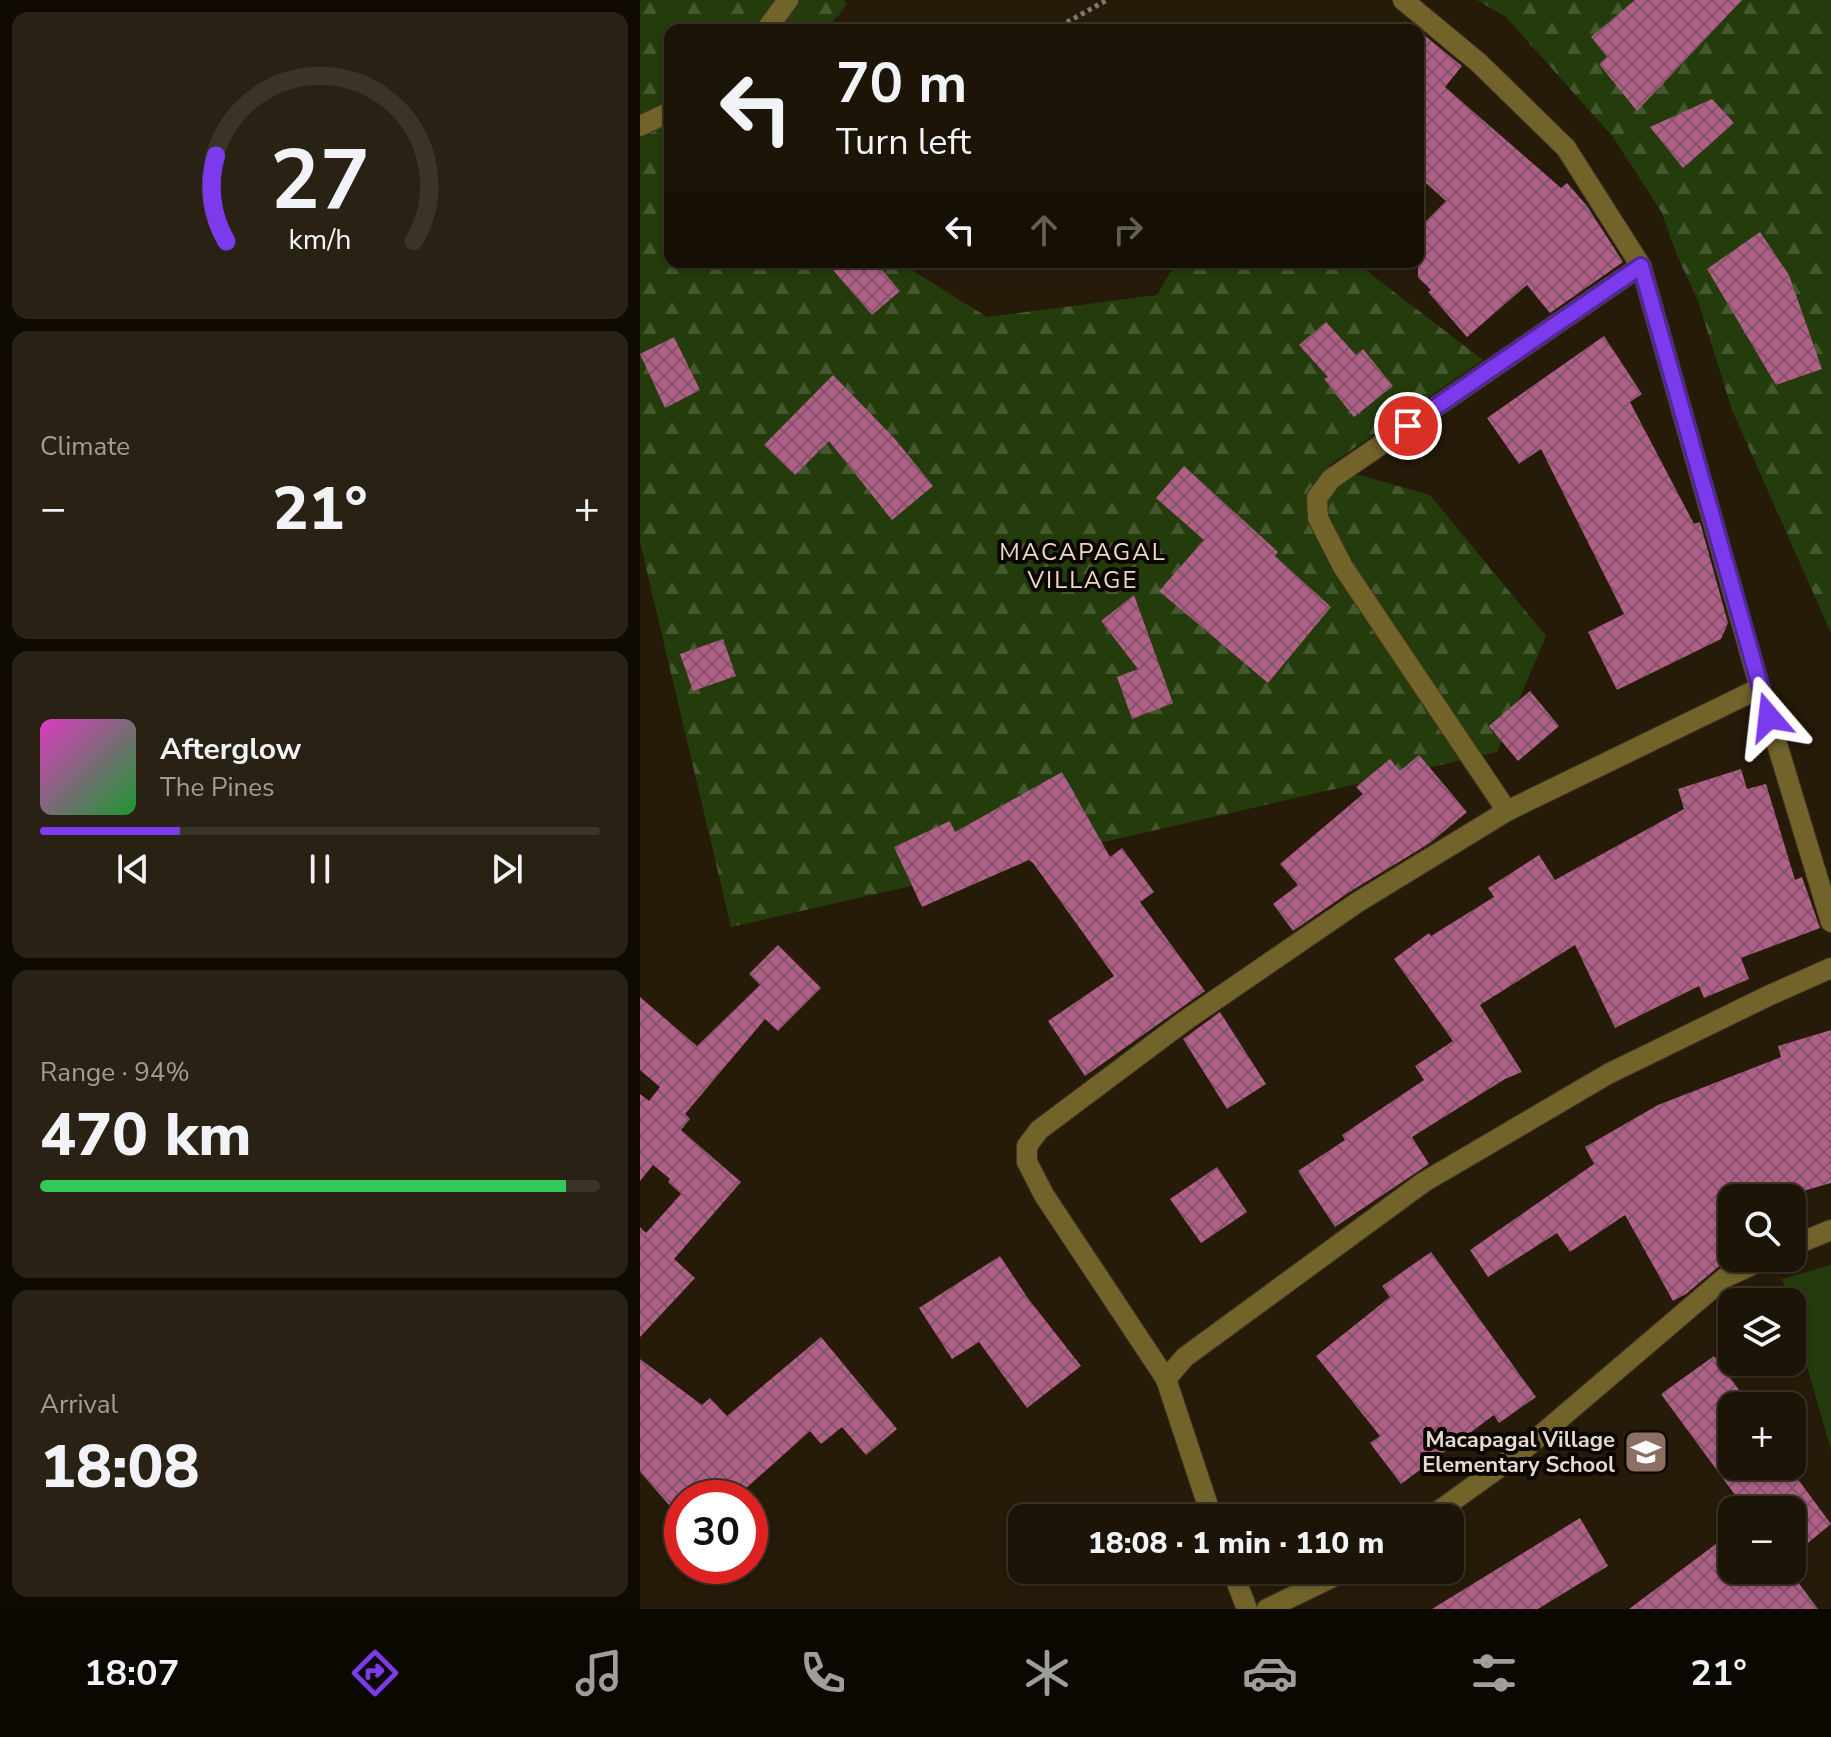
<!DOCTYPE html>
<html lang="en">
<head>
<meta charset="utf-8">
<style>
  body { margin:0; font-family:"Nunito Sans",sans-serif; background:#292114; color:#f1f3f6; height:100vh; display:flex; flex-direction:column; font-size:30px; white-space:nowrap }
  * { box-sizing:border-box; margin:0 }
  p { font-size:26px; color:#a09e9b }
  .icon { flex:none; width:44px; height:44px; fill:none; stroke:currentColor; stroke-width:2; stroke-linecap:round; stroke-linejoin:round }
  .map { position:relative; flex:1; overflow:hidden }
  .side { display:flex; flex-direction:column; gap:12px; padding:12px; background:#0f0b03; width:640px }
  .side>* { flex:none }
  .banner { position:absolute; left:24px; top:24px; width:760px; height:244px; border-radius:16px; box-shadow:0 2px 6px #0004,0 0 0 2px #3a3328; background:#1c1406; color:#f1f3f6; overflow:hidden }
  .buttons { position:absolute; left:1078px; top:1184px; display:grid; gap:16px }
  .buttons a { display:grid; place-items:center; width:88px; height:88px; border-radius:16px; background:#1c1406; box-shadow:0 2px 6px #0004,0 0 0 2px #3a3328; font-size:40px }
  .speed { position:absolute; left:24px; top:1480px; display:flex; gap:16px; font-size:40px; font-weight:700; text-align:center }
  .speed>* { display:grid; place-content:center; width:104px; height:104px; border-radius:50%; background:#1c1406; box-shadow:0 2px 6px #0004,0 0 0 2px #3a3328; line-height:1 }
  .speed .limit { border:12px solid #d22; background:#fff; color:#111 }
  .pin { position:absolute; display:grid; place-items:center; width:68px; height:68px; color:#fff; margin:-34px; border:4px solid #fff; border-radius:50%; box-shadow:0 2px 8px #0007 }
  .me { position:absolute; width:88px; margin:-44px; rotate:343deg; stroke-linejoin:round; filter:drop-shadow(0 0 6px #0008) }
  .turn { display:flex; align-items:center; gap:28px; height:168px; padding:0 40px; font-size:36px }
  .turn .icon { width:104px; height:104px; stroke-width:2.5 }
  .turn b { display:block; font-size:56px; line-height:68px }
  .lanes { display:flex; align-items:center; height:76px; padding:0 40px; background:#0003; justify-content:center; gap:40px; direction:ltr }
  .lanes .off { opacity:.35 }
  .big { font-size:60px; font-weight:800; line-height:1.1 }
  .side .tile { flex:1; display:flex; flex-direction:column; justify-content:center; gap:12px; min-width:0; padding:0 28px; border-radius:16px; background:#292114 }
  .side .dial { align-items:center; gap:0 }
  .dial svg { height:208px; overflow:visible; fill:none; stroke:#3a3328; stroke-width:7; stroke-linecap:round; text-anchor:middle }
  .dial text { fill:#f1f3f6; stroke:none }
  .song { display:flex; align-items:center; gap:24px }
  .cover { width:96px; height:96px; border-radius:12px; background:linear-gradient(135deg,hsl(310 70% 55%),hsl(130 70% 35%)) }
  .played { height:8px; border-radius:4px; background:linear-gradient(90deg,#7c3aed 25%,#3a3328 25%) }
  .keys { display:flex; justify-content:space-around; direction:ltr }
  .heat { display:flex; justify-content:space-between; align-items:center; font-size:44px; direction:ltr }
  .charge { height:12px; border-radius:6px; background:linear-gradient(90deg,#34c759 94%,#3a3328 0) }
  .trip { position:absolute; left:368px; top:1504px; width:456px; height:80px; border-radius:16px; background:#1c1406; box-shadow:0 2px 6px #0004,0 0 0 2px #3a3328; font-weight:800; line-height:80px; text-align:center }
  .tabs { display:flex; height:128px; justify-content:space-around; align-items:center; background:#0b0802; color:#a09e9b }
  .tabs .icon { width:56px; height:56px }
  .tabs .current { color:#7c3aed }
  .tabs b { font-size:36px; color:#f1f3f6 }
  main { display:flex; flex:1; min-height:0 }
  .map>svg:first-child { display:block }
</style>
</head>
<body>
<main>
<section class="side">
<div class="tile dial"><svg viewBox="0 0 100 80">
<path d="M14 69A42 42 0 1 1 86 69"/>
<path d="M14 69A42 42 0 0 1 10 36" stroke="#7c3aed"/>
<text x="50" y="56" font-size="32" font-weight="700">27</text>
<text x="50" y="72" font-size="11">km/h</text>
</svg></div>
<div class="tile"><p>Climate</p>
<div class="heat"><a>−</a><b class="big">21°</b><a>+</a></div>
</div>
<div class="tile">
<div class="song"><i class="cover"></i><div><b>Afterglow</b><p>The Pines</p></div></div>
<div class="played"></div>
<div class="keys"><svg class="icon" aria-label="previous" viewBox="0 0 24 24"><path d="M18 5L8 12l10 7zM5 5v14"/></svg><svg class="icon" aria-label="pause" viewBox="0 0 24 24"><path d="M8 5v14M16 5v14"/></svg><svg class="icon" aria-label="next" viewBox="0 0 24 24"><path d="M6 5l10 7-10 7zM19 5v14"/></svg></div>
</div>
<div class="tile"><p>Range · 94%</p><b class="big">470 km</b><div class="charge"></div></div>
<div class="tile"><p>Arrival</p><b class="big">18:08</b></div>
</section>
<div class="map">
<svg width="1191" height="1609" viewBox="0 0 1191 1609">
  <defs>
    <pattern id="forest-firs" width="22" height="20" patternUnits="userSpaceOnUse" patternTransform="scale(2)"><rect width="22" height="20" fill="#243b0b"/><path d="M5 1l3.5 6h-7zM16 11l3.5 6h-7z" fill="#44572e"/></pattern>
    <pattern id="building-cross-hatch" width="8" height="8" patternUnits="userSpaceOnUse" patternTransform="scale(2)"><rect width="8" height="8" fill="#b05f87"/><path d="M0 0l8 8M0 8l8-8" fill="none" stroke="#85536a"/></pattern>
  </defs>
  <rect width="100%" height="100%" fill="#261a08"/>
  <!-- grass -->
  <polygon fill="#243b0b" points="1191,1265 1191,1450 1152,1314 1152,1302 1149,1302 1142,1279"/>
  <!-- forest -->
  <g fill="url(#forest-firs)">
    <polygon points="0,0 204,0 207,5 186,30 30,30 30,262 259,262 347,317 517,295 536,262 715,262 843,360 688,466 790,495 906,636 857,752 91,927 0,542"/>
    <polygon points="837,0 1191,0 1191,633 1092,410 1058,301 1036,253 1022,213 973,137 866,17"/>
  </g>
  <!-- building -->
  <g fill="url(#building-cross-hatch)">
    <polygon points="995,0 1102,0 997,111 959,64 967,57 951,37"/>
    <polygon points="778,30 822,66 805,87 921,188 927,183 947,206 983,262 910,313 887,285 827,337 788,292 791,290 778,277 778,229 806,201 778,176"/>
    <polygon points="1072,99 1094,123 1043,168 1010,127"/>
    <polygon points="1120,232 1149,275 1182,369 1136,385 1067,269"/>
    <polygon points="186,262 235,262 260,291 232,315"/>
    <polygon points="686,322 716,355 723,349 753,386 714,417 684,379 688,377 659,345"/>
    <polygon points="964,336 1002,394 990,402 1054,524 1060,522 1088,623 1081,639 977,690 948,632 984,614 901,449 879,464 847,418"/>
    <polygon points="34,337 60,390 25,408 0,354"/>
    <polygon points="193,375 255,439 293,486 252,520 189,441 155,475 124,445"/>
    <polygon points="544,466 638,552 635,556 691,607 628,683 519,591 564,540 516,498"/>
    <polygon points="494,595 533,703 492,719 477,677 498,669 461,621"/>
    <polygon points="83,639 96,676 53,691 40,654"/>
    <polygon points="890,691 919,726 878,761 849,726"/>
    <polygon points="779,755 827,812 790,843 711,891 653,931 633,904 658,885 640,864 723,794 716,787 750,759 760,771"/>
    <polygon points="1101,769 1107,789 1126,784 1155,880 1162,877 1180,928 1101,958 1109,979 1064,998 1059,986 975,1028 935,945 840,1005 882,1072 865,1079 772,1137 789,1164 695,1227 658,1171 705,1140 702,1135 784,1080 775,1066 813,1041 754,959 789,933 791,936 854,897 848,888 899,855 915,880 1044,809 1038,789"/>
    <polygon points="422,772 470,857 482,848 514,892 500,902 565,991 445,1076 408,1021 474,976 393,863 389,860 282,907 254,847 310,821 315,832"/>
    <polygon points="138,945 181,988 138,1031 125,1019 45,1114 50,1119 41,1130 101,1182 34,1259 55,1278 0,1337 0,1227 6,1233 41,1194 28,1182 30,1179 13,1165 0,1181 0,1094 9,1101 20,1087 0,1070 0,997 57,1046 120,985 109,974"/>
    <polygon points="580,1012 626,1084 587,1109 543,1039"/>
    <polygon points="1191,1030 1191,1183 1156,1193 1164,1214 1152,1219 1152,1198 1092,1198 1092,1260 1078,1267 1046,1294 1033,1301 985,1215 930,1252 917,1233 848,1277 830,1250 954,1164 945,1147 1018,1105 1141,1057 1138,1046"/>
    <polygon points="577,1167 607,1212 561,1243 530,1199"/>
    <polygon points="791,1252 896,1397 859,1423 854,1415 761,1484 730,1443 740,1436 676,1356 750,1297 742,1286"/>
    <polygon points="360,1256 387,1297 441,1366 387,1408 339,1342 312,1359 279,1308"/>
    <polygon points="181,1337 257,1429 226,1455 202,1427 181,1444 170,1431 95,1498 42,1498 42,1508 36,1513 0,1472 0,1359 62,1405 70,1398 87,1416"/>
    <polygon points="1074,1356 1111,1406 1092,1406 1092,1466 1152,1466 1152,1462 1156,1467 1151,1470 1191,1524 1152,1556 1152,1510 1106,1510 1021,1394"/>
    <polygon points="940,1518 968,1566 898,1609 792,1609"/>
    <polygon points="1092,1532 1092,1570 1149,1570 1178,1609 989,1609"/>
  </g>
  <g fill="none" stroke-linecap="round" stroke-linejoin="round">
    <!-- minor casing -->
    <g stroke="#403524" stroke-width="22">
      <g id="minor">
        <polyline points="763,0 839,63 926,148 1001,266 1120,688 1191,922"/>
        <polyline points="126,30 148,0"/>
        <polyline points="0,126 30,112"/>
        <polyline points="867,811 703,567 678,518 677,498 691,479 1001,266"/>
        <polyline points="1152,1246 1191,1230"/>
        <polyline points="526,1379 404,1195 387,1162 387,1146 399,1130 546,1020 718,902 867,811 1120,688"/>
        <polyline points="572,1518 526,1379 545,1357 784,1182 968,1074 1130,995 1191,968"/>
        <polyline points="789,1518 882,1451 1086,1277 1127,1258"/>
        <polyline points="592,1570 607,1609"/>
        <polyline points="627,1609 707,1570"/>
      </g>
    </g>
    <!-- path -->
    <polyline stroke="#847a6c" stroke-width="5" stroke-dasharray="4 4" stroke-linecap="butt" points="413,30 467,0"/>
    <!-- minor -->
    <use href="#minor" stroke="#72632a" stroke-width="20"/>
  </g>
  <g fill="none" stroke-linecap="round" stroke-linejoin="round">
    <!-- route casing -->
    <g stroke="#51269a" stroke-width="20">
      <polyline id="route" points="768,426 1001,266 1129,717"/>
    </g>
    <!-- route -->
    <use href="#route" stroke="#7c3aed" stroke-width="14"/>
  </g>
  <!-- icons -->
  <defs>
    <g id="school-square" transform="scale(2.3)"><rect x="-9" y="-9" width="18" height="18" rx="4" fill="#8d6e63" stroke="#0b0602"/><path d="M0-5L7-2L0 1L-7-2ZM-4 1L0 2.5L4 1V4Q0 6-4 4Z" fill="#fff"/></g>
  </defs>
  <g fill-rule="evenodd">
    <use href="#school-square" x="1006" y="1452"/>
  </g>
  <g text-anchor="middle" stroke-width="8" stroke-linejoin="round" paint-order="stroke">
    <!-- poi labels -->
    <g font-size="22" font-weight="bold" fill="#e3dbd0" stroke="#0b0602" text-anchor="end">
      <text x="975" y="1447">Macapagal Village<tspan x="975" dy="25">Elementary School</tspan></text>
    </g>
    <!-- neighbourhood labels -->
    <g font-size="24" letter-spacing="2" fill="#ecdbc5" stroke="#0b0602">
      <text x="443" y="560">MACAPAGAL<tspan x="443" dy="28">VILLAGE</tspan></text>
    </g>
  </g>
</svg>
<div class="buttons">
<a><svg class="icon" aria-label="search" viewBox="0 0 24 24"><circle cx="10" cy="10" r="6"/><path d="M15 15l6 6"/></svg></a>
<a><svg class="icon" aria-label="layers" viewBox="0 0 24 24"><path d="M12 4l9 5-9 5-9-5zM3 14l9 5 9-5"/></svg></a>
<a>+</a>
<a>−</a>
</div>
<div class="speed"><div class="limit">30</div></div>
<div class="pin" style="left:768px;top:426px;background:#d93025"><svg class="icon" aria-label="arrive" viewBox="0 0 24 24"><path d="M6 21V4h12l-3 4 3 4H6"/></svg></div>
<svg class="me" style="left:1129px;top:717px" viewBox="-20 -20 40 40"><path d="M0-17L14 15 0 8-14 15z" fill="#7c3aed" stroke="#fff" stroke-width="4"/></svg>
<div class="trip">18:08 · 1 min · 110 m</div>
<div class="banner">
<div class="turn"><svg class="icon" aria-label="left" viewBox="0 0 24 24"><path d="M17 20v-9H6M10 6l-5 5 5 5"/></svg><div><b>70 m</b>Turn left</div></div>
<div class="lanes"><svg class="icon" aria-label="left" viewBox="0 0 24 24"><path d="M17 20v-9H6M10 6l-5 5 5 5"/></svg><svg class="icon off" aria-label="ahead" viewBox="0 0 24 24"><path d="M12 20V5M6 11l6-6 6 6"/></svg><svg class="icon off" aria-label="right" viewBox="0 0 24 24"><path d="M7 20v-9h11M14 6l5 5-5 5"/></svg></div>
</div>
</div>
</main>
<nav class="tabs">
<b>18:07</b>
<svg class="icon current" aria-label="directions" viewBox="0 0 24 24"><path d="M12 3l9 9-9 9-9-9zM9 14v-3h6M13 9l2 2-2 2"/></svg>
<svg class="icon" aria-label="music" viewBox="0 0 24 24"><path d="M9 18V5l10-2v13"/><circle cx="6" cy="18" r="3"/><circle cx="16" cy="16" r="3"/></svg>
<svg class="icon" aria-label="phone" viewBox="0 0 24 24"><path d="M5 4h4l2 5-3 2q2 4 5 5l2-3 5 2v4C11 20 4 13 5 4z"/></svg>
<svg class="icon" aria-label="climate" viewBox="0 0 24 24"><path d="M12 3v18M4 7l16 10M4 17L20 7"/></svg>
<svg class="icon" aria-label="car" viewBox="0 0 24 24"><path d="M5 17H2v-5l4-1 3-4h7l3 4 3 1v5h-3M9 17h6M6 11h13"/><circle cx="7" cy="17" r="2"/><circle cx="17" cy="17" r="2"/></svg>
<svg class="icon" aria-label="filters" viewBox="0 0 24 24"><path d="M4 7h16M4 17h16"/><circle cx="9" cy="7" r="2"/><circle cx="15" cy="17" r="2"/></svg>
<b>21°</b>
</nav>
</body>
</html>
